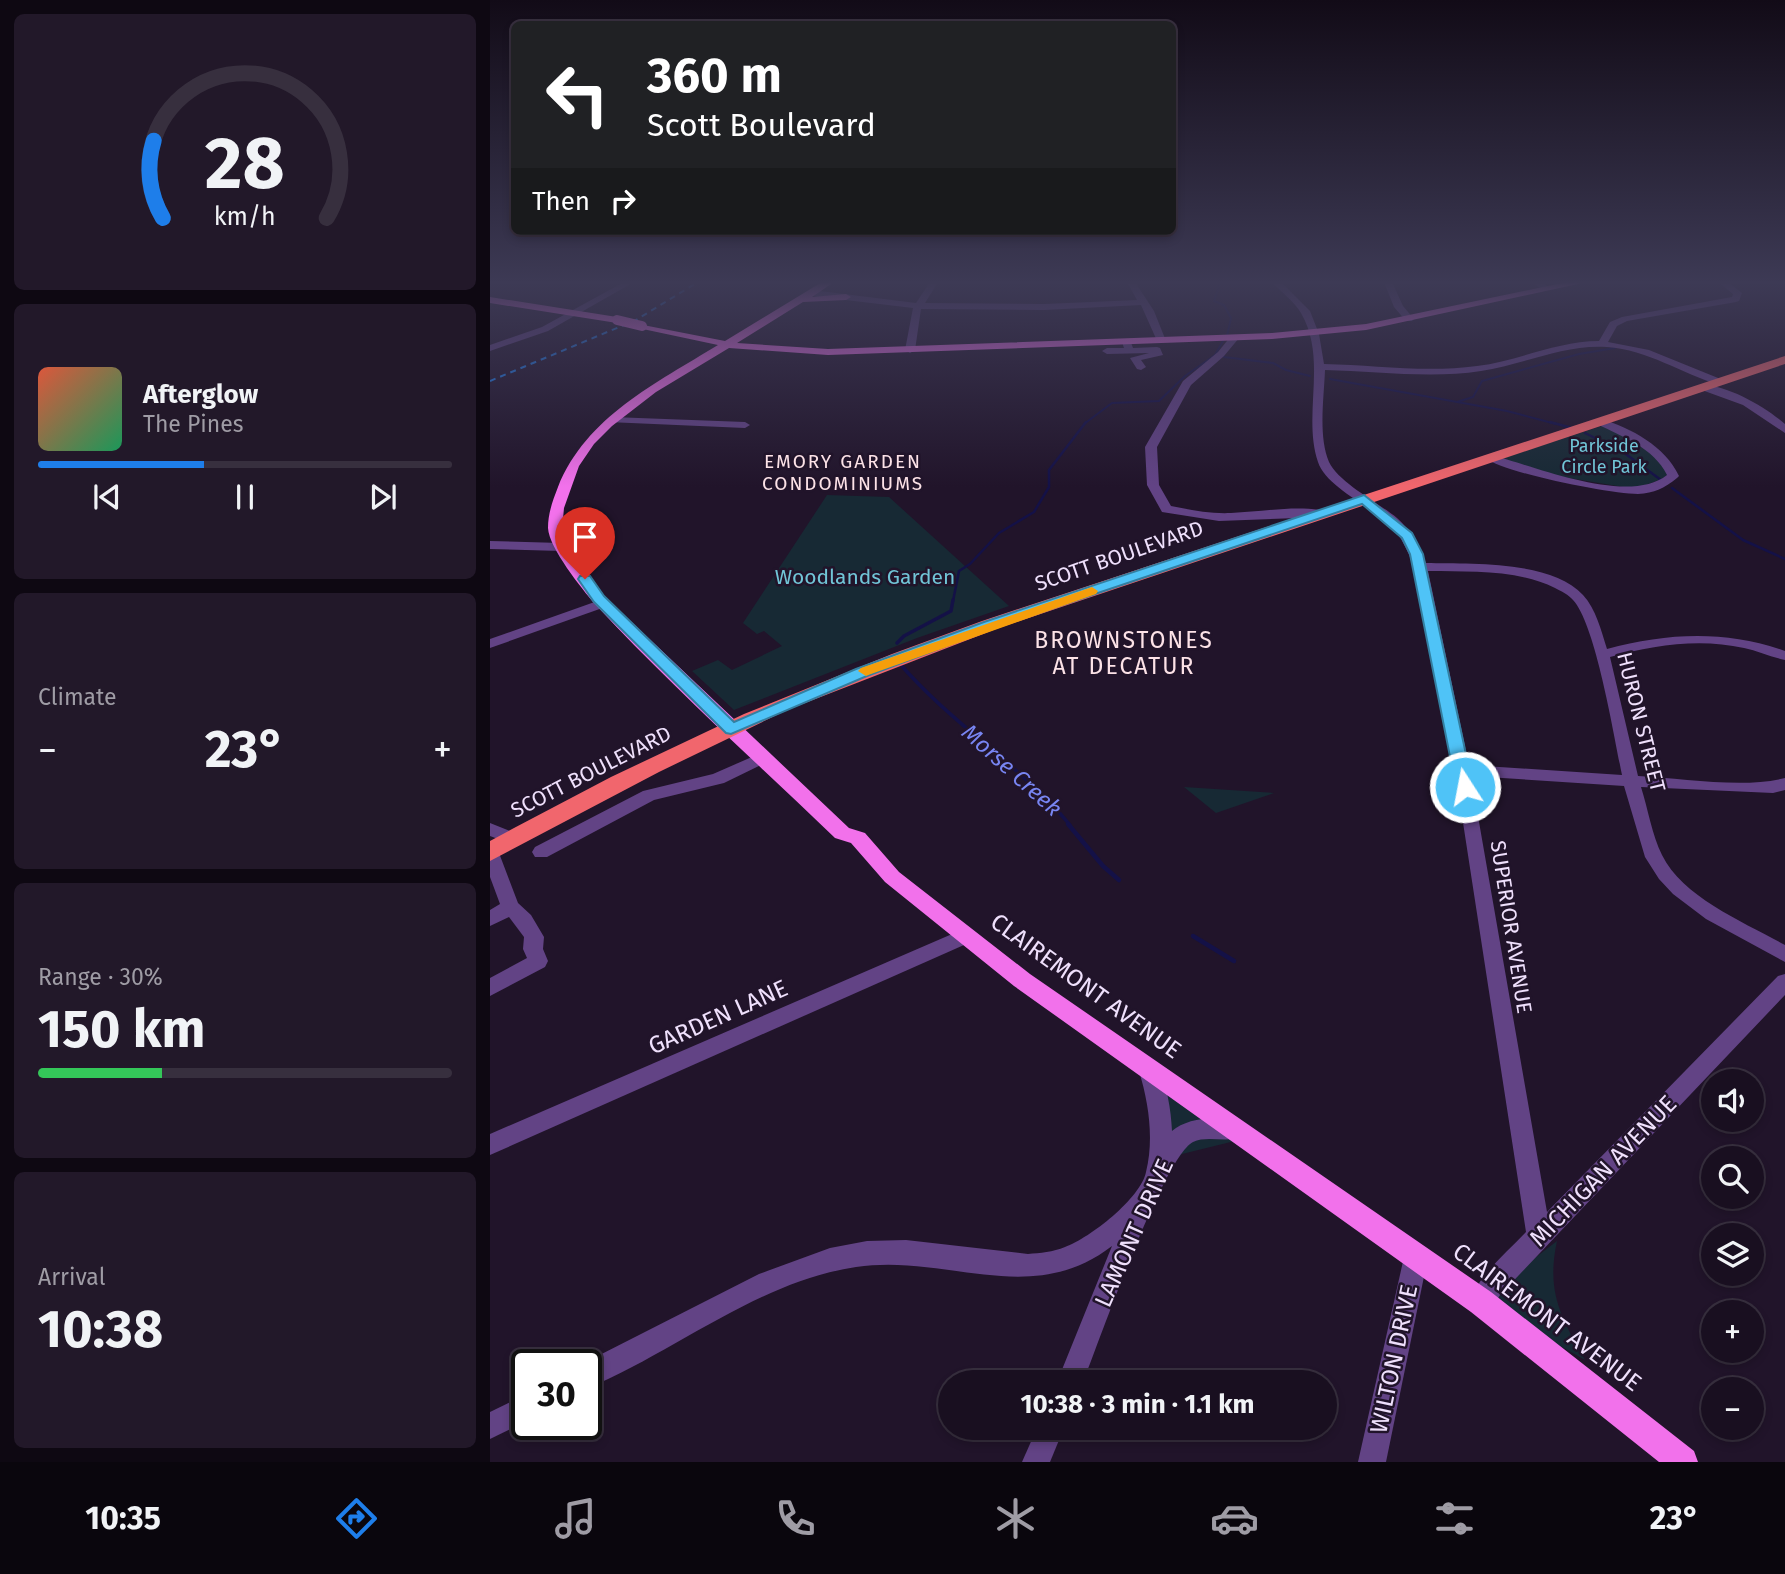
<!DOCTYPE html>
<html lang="en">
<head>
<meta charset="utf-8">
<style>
  body { margin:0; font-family:"Fira Sans",sans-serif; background:#221829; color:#f1f3f6; height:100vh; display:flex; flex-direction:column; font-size:26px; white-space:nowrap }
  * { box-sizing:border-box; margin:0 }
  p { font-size:23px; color:#9f9ca5 }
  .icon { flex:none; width:38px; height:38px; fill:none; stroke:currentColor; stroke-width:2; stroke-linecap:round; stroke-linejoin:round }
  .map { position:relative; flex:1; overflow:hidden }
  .drawer { display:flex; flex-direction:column; gap:14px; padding:14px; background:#0e0812; width:490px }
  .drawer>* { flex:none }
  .hud { position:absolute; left:21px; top:21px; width:665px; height:214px; border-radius:10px; box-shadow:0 4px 10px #0003,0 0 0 2px #372f3e; background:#202124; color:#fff; overflow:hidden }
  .fabs { position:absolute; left:1211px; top:1069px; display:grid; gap:14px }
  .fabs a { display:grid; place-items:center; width:63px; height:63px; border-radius:50%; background:#190f20; box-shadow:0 4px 10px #0003,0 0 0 2px #372f3e; font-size:35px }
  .speed { position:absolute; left:21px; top:1349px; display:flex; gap:14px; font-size:35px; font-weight:700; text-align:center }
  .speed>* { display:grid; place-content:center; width:91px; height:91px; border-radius:50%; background:#190f20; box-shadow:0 4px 10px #0003,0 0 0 2px #372f3e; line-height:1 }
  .speed .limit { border:4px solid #111; border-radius:10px; background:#fff; color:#111 }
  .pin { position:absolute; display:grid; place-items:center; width:60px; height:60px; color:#fff; margin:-72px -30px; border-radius:50% 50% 50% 0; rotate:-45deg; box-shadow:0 0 7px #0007 }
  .pin .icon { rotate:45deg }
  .me { position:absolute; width:77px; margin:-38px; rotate:349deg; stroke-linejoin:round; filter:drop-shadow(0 0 5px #0008) }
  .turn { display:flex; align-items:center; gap:24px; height:147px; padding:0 21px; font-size:32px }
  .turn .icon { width:91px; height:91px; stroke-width:2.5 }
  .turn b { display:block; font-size:49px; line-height:60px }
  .then { display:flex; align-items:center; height:66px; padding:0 21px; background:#0003; gap:14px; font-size:26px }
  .big { font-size:52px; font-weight:700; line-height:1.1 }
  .drawer .tile { flex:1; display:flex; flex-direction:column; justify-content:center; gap:10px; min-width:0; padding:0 24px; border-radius:10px; background:#221829 }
  .drawer .dial { align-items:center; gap:0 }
  .dial svg { height:182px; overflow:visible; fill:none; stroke:#372f3e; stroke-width:7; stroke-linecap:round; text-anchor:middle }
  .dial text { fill:#f1f3f6; stroke:none }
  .song { display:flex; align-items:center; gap:21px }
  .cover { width:84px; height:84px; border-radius:10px; background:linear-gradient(135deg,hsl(10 70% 55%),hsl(150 70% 35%)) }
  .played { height:7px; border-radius:4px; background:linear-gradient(90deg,#1e7eea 40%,#372f3e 40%) }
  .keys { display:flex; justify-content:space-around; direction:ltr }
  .heat { display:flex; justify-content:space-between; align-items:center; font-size:38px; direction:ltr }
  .charge { height:10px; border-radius:5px; background:linear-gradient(90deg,#34c759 30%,#372f3e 0) }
  .trip { position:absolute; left:448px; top:1370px; width:399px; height:70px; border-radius:35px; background:#190f20; box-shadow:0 4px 10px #0003,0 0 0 2px #372f3e; font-weight:700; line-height:70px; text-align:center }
  .dock { display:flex; height:112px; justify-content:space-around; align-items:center; background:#0a060d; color:#9f9ca5 }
  .dock .icon { width:49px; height:49px }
  .dock .selected { color:#1e7eea }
  .dock b { font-size:32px; color:#f1f3f6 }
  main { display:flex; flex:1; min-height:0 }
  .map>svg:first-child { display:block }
</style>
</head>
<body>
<main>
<section class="drawer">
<div class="tile dial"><svg viewBox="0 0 100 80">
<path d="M14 69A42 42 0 1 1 86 69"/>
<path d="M14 69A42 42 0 0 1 10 35" stroke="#1e7eea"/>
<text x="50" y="56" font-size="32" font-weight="700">28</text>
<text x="50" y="72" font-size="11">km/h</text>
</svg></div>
<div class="tile">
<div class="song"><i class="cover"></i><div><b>Afterglow</b><p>The Pines</p></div></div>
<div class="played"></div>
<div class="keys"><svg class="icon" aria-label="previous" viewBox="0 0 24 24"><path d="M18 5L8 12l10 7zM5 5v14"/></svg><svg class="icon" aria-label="pause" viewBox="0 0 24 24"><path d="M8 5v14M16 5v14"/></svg><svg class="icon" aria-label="next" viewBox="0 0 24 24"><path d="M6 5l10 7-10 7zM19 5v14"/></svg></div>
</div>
<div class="tile"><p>Climate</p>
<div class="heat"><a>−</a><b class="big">23°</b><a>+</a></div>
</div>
<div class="tile"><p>Range · 30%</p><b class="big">150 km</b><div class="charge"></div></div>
<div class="tile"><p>Arrival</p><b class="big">10:38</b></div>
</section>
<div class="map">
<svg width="1295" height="1462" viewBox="0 0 1295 1462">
  <rect width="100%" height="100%" fill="#21142a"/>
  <!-- green -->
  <g fill="#172934">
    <polygon points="1119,424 1169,459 1180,476 1145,489 1061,475 1008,459"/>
    <polygon points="337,495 399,497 519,606 427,638 244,710 202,671 228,660 242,670 292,646 274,631 267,634 253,623"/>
    <polygon points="694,787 784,793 726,813"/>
    <polygon points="665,1085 757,1138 692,1154 663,1182"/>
    <path d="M1067 1241C1056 1292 1071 1317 1095 1360L990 1300Z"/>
  </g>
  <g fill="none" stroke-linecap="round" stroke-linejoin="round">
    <!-- stream-far3 -->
    <g stroke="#141147" stroke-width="2">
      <polyline points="726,282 729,286 724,301 734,305 741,318 737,336"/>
      <polyline points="725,355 733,341"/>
      <polyline points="734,357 783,363 796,370 820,376"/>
      <polyline points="840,379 1017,411 1066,424"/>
      <polyline points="967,402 983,397 992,381 1089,354 1125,348"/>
      <polyline points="594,424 622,403 669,401 695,376 725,355"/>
    </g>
    <!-- stream-far2 -->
    <g stroke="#141147" stroke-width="2.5">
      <polyline points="1060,422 1082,428"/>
      <polyline points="1095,433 1133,452 1171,480"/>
      <polyline points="1182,488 1253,540 1295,559"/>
      <polyline points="463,601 469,571 480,564 509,533 544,512 559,487 559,470 596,422"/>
    </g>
    <!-- stream-far1 -->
    <g stroke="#141147" stroke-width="3.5">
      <polyline points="407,643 414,636 461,611 463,600"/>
      <path d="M411 665C462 724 530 765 580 825"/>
    </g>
    <!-- stream -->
    <g stroke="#141147" stroke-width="4.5">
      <polyline points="578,824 613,866 629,880"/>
      <polyline points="703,936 744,961"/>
    </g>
    <!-- minor -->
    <g fill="#624385" fill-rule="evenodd">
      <polygon points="134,282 144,282 58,331 0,351 0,345 52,327"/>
      <polygon points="440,282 448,282 435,303 554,304 647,300 637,282 645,282 664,311 676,341 668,343 651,305 554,310 431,309 425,350 420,353 415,350 423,308 322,296 318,293 322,290 426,303"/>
      <path d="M782 282H791L820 311 829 334 834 364C885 365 936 373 987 366 1028 361 1067 341 1109 341L1120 322 1132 317 1242 297 1243 294 1228 282H1238L1252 293 1249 301 1246 302 1137 321 1127 326 1118 342 1159 350 1233 380 1234 382 1229 385C1191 373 1158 350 1117 347 1074 344 1033 365 991 371 940 379 886 371 835 370 834 398 828 436 839 462 849 483 889 503 907 518 921 530 928 546 936 563 978 564 1062 560 1093 595 1106 609 1111 630 1117 649 1177 633 1236 630 1295 651V660C1281 657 1268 651 1254 648 1210 638 1163 645 1120 657L1148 776C1193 778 1252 789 1295 778V790L1283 793 1151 787C1158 809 1162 835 1172 855 1193 898 1256 923 1295 945V962L1216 919 1183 894 1169 879 1155 857 1134 786 981 776 1057 1212 1288 976 1295 974V995L1010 1295 1000 1311 991 1314 982 1311 979 1302C990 1274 1015 1254 1036 1232L970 803 924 567C918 552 912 537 900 525 882 507 836 487 828 462 812 414 838 360 811 313 805 302 791 292 782 282ZM938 571C980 572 1027 569 1065 588 1071 591 1079 595 1083 600 1106 625 1124 737 1132 775L979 765Z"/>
      <polygon points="894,282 902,282 913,306 924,319 922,321 916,321 904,307"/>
      <polygon points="1041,282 1052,282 1060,288 1053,290"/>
      <path d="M741 336 749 338 734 356 701 385 667 447 669 485 681 506C701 510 721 514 741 513 772 512 805 505 835 511V517L729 521 672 512 657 485 655 447 693 381 728 352Z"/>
      <polygon points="637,339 640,340 643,348 667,347 670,348 673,355 651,360 656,367 651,370 647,369 640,358 659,353 617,354 612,351 617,348 634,348 632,342"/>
      <path d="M1209 385C1235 383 1276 407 1295 424V433L1253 405 1209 389Z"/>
      <polygon points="122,417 255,422 260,425 255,428 118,422 118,418"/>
      <path d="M1111 419C1141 428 1175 446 1189 476L1187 478C1175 488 1164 493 1148 494 1120 494 1015 473 995 458L1001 455C1045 466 1138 506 1177 475 1164 448 1133 437 1107 424V420Z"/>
      <polygon points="0,541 71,543 77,547 71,551 0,549"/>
      <polygon points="113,599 118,600 120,603 118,606 0,648 0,639"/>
      <polygon points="271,753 279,758 277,762 234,783 164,800 57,857 45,857 42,852 45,847 153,791 223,774"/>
      <polygon points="0,823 30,835 33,839 30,843 24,845 0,836"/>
      <polygon points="0,846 6,848 9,853 28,903 41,915 54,937 53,949 58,961 55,967 0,996 0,978 37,958 33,949 34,937 19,917 0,926 0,910 10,904 0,877"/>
      <polygon points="476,928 483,931 486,936 483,941 0,1155 0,1134"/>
      <path d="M660 1062 667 1064C677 1085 681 1109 682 1131 698 1117 732 1115 751 1123L754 1130 751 1137C736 1143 717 1135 703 1142 673 1158 609 1342 593 1382H567L622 1246C540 1309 457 1253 366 1267 267 1282 187 1351 96 1389V1365H90L269 1274 340 1248 377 1241 416 1240 538 1254C550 1253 563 1252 575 1247 600 1238 651 1198 656 1172 664 1139 659 1104 649 1071L653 1064Z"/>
      <polygon points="926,1245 935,1248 938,1257 896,1462 868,1462 914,1257 917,1248"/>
      <polygon points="37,1394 37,1421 0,1439 0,1412"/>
      <polygon points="547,1428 574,1428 560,1462 532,1462"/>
    </g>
    <!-- major -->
    <g fill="#f271eb" fill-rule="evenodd">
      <path d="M332 282H344L322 297 356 294 361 297 356 300 313 302 247 343 338 349 782 333 876 324 1077 282H1097L876 330 782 339 338 355 239 348 166 392 122 426 104 444 89 466 74 508 72 530 78 547 114 596 359 828 375 833 409 872 540 974 1001 1292 1204 1451 1208 1462H1169L981 1312 524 986 395 882 361 843 345 838C265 761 181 686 105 604 92 589 59 548 58 528 58 513 63 500 68 487 96 417 166 383 228 345L148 328V324L235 341Z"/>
      <polygon points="0,297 127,317 132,320 127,323 0,303"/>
    </g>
    <!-- highway -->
    <polygon fill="#f1666d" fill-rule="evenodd" points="1295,356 1295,364 506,629 297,710 169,772 0,861 0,841 24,828 121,777 254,714 402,654 492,621"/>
    <!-- rail -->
    <polyline stroke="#1e7eea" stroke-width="2" stroke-dasharray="6 5" stroke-linecap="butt" points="0,381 146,320 208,282"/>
    <!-- major-bridge -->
    <polyline stroke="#f271eb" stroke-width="10" points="127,320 152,326"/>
  </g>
  <!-- sky -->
  <linearGradient id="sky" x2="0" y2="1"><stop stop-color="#120b17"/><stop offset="0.58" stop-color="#3d3a55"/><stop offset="1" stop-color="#3d3a55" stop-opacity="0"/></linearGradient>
  <rect width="1295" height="487" fill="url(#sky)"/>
  <!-- route -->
  <polygon fill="#4fc3f7" stroke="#337fa1" stroke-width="2" points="874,495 922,533 933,554 983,787 981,791 969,791 966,787 920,554 912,538 872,504 504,628 377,676 241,734 236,733 104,602 88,579 90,576 100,576 114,596 244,722 366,669 494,622"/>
  <!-- slow -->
  <polygon fill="#f59e0b" points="602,587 608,591 606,594 381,674 376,676 368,671 371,668"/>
  <g text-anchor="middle" stroke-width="5" stroke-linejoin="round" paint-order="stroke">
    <!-- far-park labels -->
    <g font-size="18" fill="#71c5d7" stroke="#21142a">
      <text x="1114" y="452">Parkside<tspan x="1114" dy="21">Circle Park</tspan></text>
    </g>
    <!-- far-neighbourhood labels -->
    <g font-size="19" letter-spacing="2" fill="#fce2e7" stroke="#21142a">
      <text x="353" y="468">EMORY GARDEN<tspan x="353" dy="22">CONDOMINIUMS</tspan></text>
    </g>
    <!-- street labels -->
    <g font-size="21" fill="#efe0fc" stroke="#21142a">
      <text transform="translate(629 556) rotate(-19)" y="7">SCOTT BOULEVARD</text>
      <text transform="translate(1151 722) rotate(76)" y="7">HURON STREET</text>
      <text transform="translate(101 772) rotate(-27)" y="7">SCOTT BOULEVARD</text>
      <text transform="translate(1021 927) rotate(81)" y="7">SUPERIOR AVENUE</text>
    </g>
    <!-- park labels -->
    <g font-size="21" fill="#71c5d7" stroke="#21142a">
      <text x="375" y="584">Woodlands Garden</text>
    </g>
    <!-- neighbourhood labels -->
    <g font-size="23" letter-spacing="2" fill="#fce2e7" stroke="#21142a">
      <text x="634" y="648">BROWNSTONES<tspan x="634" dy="26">AT DECATUR</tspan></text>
    </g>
    <!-- water labels -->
    <g font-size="23" font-style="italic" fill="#7885f2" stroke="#21142a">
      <text transform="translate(522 770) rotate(42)" y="8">Morse Creek</text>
    </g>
    <!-- near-street labels -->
    <g font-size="24" fill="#efe0fc" stroke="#21142a">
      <text transform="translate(596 986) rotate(36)" y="8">CLAIREMONT AVENUE</text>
      <text transform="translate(228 1017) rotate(-24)" y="8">GARDEN LANE</text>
      <text transform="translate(1113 1171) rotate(-46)" y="8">MICHIGAN AVENUE</text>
      <text transform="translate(644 1233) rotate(-66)" y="8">LAMONT DRIVE</text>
      <text transform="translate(1057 1317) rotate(37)" y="8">CLAIREMONT AVENUE</text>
      <text transform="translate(904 1359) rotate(-78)" y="8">WILTON DRIVE</text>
    </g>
  </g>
</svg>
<div class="fabs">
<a><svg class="icon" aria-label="sound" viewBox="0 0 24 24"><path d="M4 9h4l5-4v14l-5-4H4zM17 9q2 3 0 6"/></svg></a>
<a><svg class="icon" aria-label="search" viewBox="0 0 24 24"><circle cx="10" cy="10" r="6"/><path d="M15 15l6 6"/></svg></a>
<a><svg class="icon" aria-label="layers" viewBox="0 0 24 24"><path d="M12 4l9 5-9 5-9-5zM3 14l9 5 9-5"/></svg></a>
<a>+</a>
<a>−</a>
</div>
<div class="speed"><div class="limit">30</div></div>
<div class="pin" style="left:95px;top:579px;background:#d93025"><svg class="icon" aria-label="arrive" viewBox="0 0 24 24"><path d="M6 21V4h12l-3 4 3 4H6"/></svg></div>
<svg class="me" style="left:975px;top:787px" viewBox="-20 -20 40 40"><circle r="17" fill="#4fc3f7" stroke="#fff" stroke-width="3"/><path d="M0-11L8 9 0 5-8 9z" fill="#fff"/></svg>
<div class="trip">10:38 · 3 min · 1.1 km</div>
<div class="hud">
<div class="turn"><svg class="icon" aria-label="left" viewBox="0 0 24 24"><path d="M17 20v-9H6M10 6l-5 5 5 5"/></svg><div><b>360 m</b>Scott Boulevard</div></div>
<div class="then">Then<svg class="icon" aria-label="right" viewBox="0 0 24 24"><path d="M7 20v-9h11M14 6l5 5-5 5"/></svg></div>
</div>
</div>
</main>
<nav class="dock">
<b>10:35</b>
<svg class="icon selected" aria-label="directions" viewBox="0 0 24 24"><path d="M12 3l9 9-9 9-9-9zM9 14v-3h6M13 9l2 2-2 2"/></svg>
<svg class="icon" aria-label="music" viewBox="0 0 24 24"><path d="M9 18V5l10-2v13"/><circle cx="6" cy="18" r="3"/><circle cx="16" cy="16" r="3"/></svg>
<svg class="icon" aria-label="phone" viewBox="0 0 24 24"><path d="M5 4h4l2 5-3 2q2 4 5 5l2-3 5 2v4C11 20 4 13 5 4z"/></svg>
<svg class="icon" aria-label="climate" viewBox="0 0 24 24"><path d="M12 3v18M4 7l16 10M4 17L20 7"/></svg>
<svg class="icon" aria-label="car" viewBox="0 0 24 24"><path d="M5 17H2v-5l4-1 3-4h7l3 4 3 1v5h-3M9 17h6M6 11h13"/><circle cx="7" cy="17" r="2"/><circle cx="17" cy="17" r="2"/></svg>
<svg class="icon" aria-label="filters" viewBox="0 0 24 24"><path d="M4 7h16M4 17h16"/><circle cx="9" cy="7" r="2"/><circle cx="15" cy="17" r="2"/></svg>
<b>23°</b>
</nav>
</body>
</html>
